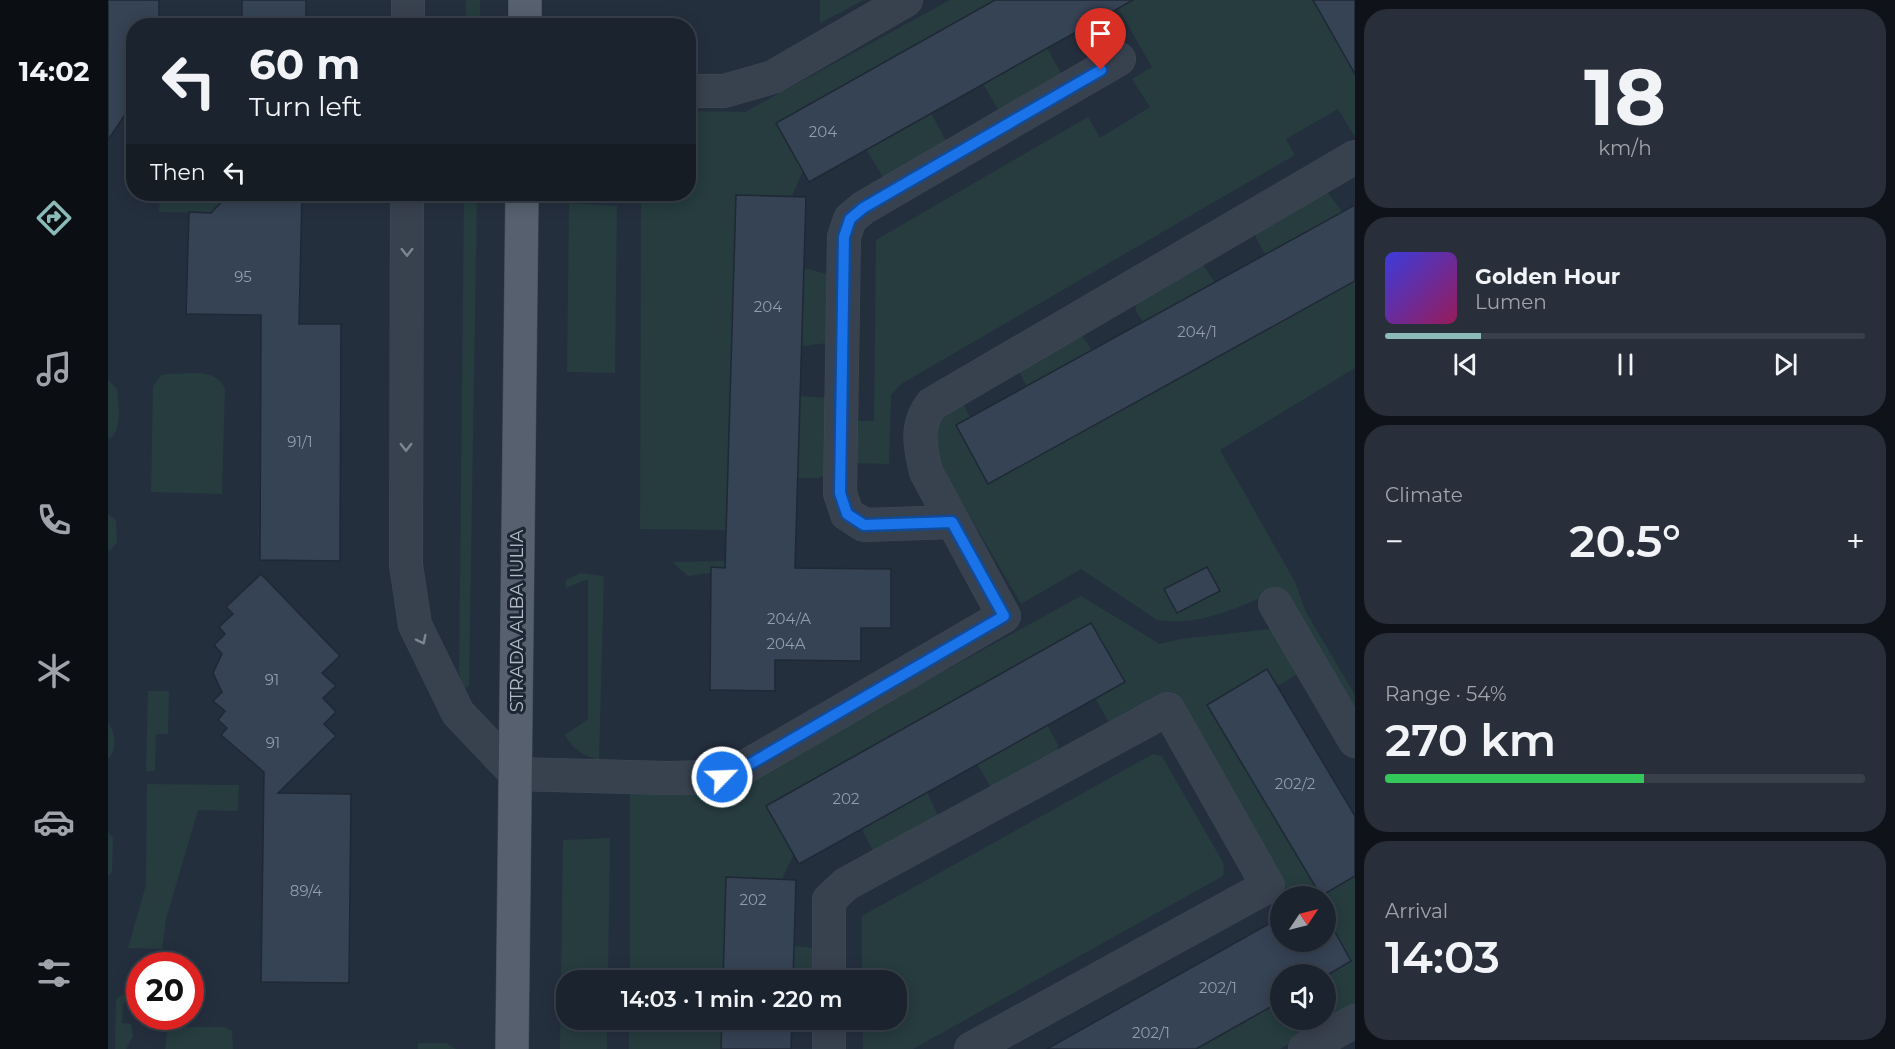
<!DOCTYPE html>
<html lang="en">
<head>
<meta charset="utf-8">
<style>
  body { margin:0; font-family:Montserrat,sans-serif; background:#282f3a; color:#f1f3f6; height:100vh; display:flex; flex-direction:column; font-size:22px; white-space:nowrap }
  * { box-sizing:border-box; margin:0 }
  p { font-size:20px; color:#a0a4aa }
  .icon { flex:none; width:33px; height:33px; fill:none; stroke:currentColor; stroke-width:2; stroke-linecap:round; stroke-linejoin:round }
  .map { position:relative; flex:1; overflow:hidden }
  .sheet { display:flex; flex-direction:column; gap:9px; padding:9px; background:#0f1319; width:540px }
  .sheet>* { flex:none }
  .banner { position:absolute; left:18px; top:18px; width:570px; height:183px; border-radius:24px; box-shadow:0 3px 15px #0003,0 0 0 2px #39404a; background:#1b232e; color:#f1f3f6; overflow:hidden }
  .needle { width:39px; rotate:55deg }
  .tools { position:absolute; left:1162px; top:886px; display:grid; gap:12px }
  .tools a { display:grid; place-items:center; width:66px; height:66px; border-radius:50%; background:#1b232e; box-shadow:0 3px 15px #0003,0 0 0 2px #39404a; font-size:30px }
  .speed { position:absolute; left:18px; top:952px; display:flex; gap:12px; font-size:30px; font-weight:700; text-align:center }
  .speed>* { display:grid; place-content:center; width:78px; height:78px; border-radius:50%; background:#1b232e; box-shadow:0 3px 15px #0003,0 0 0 2px #39404a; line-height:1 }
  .speed .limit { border:9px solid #d22; background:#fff; color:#111 }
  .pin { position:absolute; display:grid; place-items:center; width:51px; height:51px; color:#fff; margin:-62px -26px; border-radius:50% 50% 50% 0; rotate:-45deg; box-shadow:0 0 6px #0007 }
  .pin .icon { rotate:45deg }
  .me { position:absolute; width:66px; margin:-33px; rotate:66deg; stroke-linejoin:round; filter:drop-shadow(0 0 4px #0008) }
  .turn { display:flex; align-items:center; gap:21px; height:126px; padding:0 24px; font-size:27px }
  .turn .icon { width:78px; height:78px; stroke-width:2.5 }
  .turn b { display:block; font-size:42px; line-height:51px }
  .then { display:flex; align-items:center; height:57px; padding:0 24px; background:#0003; gap:12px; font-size:22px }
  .big { font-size:45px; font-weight:600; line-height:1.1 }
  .sheet .widget { flex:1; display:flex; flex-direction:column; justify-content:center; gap:9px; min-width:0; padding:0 21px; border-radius:24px; background:#282f3a }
  .sheet .dial { align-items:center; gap:0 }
  .dial b { font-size:78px; line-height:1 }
  .song { display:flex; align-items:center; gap:18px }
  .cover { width:72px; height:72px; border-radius:9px; background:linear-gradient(135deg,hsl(240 70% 55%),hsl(330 70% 35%)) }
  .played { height:6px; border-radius:3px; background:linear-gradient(90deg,#8bbbb9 20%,#39404a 20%) }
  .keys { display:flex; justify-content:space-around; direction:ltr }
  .heat { display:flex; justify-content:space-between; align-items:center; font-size:33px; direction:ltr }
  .charge { height:9px; border-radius:4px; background:linear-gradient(90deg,#34c759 54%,#39404a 0) }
  .trip { position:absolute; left:448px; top:970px; width:351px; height:60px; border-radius:24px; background:#1b232e; box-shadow:0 3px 15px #0003,0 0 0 2px #39404a; font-weight:600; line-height:60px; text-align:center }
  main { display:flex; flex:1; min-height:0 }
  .menu { display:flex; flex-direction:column; width:108px; justify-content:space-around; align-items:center; background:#0b0e12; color:#a0a4aa }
  .menu .icon { width:42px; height:42px }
  .menu .selected { color:#8bbbb9 }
  .menu b { font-size:27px; color:#f1f3f6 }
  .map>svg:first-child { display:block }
</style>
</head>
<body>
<main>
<nav class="menu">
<b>14:02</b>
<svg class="icon selected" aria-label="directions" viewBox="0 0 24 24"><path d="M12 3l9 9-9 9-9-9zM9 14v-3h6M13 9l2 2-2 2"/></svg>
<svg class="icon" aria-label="music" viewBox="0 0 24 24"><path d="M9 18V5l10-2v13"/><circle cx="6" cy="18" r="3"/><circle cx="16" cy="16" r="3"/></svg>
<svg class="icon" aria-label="phone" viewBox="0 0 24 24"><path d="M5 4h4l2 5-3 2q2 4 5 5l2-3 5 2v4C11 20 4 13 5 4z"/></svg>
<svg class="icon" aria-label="climate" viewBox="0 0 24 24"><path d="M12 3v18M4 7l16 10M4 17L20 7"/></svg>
<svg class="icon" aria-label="car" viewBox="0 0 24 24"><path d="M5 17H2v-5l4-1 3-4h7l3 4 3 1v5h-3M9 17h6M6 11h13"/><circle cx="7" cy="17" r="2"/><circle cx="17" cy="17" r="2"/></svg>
<svg class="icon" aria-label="filters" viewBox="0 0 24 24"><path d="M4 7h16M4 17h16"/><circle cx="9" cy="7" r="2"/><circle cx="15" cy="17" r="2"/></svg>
</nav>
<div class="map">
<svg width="1247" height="1049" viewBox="0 0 1247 1049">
  <rect width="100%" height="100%" fill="#242f3e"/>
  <!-- green -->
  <g fill="#263c3f">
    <polygon points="358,0 372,0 372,25 357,25"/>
    <polygon points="712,0 756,0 712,23"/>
    <polygon points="842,0 887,0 668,123 695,171 684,196 628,195 618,530 532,529 533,194 580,194 581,111 637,112"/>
    <polygon points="1024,0 1205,0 1247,74 1247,137 1230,109 1178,139 1187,155 793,384 783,395 781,464 745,463 746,421 766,421 768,240 980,117 992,138 1042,107 1024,79 1044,67 1010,8"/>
    <polygon points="939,48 953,73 951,87 891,111 875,84"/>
    <polygon points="823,113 839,143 775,177 758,149"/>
    <polygon points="1219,191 1234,212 1157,254 1148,238 1148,232"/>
    <polygon points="52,194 121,194 103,213 51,212"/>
    <polygon points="356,194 369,194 361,686 357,688 351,682"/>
    <polygon points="461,203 509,206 507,373 459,372"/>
    <polygon points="1094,263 1107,283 1035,322 1028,311 1027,302"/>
    <polygon points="696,268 719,274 720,343 694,346"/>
    <path d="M1247 281V368L1112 450 1187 582 1198 612 1247 695V719L1173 588C1134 606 1093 627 1049 620L973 569 913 604 823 450C827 427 834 413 851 397L863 418Z"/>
    <polygon points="973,334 984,350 919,387 912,373 913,367"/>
    <path d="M60 374C79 374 108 367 117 389L114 494 43 492 45 386 54 375Z"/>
    <path d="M0 380 9 389C10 405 15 426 3 438H0Z"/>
    <polygon points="692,396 721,398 721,474 710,478 690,478"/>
    <polygon points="0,514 8,520 9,542 3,550 0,550"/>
    <polygon points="617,561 687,563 687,568 604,568 603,573 580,576 564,562"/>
    <path d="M472 573 496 576 491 760C476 756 464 749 457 735L480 719V579L458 588V580Z"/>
    <polygon points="973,596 1052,644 1072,639 1163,629 1195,671 1169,686 1159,670 1213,896 1247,876 1247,1007 1172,1049 1088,1049 1173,1001 1173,1020 1218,1020 1218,976 1243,961 1218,916 1218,897 1173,897 1173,910 1167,900 1180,891 1065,692 1003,726 987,698 983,623 658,805 686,854 674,879 618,878 615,981 522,981 522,790 636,781"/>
    <polygon points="40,691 61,691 60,734 48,734 47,771 38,771"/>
    <path d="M0 723C8 733 9 751 0 759Z"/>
    <polygon points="939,725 950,745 949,752 888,787 882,786 869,764"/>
    <polygon points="1045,754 1054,756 1116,864 1115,876 805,1049 755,1049 755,1020 789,1020 789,981 754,981 754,916"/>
    <polygon points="39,784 131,785 130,811 90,810 58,919 54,949 20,948 38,885"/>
    <polygon points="819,792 831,818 766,853 754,829"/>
    <polygon points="0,832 5,838 4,872 0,876"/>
    <polygon points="502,838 500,981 459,981 459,1020 499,1020 499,1049 452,1049 455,840"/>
    <polygon points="686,946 707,948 711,981 685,981"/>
    <polygon points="31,994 31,1001 15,1003 14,1023 23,1024 25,1036 18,1049 7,1049 8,999 13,995"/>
    <polygon points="521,1020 614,1020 613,1049 521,1049"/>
    <polygon points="684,1020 710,1020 709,1025 704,1032 684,1031"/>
    <polygon points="66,1027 117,1027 124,1031 125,1049 57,1049 59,1033"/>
    <polygon points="310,1043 338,1043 348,1049 310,1049"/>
  </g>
  <!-- building -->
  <g fill="#364354" stroke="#1f2835" stroke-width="1.5">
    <polygon points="0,0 51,0 51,26 26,26 26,101 0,140"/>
    <rect x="134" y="0" width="64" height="26"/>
    <polygon points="887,0 1025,0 701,182 668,123"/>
    <polygon points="1205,0 1247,0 1247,74"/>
    <polygon points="121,194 194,194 191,324 233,324 232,561 152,560 153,315 78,314 81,212 103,213"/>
    <polygon points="628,195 698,197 687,568 783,569 783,628 753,628 753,661 667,660 667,691 602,690 603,567 617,568"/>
    <polygon points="1247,205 1247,281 880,484 848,425"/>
    <polygon points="1099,567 1112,591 1069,613 1056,589"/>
    <polygon points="153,574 232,656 214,673 228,686 215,698 228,712 216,724 228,736 170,793 243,794 241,983 153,982 156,772 113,735 119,728 110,720 117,711 105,701 114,692 105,673 114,654 106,645 117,634 111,627 125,614 118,607"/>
    <polygon points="983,623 1017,682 691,864 658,806"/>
    <polygon points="1159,669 1247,816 1247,876 1213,896 1099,705"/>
    <polygon points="618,877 688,880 685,981 615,981"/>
    <polygon points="1218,916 1243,961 1218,976 1173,975 1173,1001 1088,1049 939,1049 1173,917 1173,942 1218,942"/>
    <polygon points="614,1020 684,1020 683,1049 613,1049"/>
  </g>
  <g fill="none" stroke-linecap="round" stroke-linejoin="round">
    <!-- minor casing -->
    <g stroke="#414a57" stroke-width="34">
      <g id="minor">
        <polyline points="300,26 300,0"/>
        <polyline points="580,91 616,91 665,77 798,0"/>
        <path d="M299 194 298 565 307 625 350 713 408 774 558 778 614 777 637 767 896 616 818 472C812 447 807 425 824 404L1247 157"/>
        <polyline points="844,522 756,525 739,514 732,493 736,237 742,219 755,208 1011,59"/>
        <polyline points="1167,604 1247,741"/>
        <polyline points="721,981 721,900 738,884 1060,709 1160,886 863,1049"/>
        <polyline points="721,1020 721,1049"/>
        <polyline points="1197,1049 1247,1021"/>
      </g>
    </g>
    <!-- major casing -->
    <g stroke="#414a57" stroke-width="34">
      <g id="major">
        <polyline points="417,26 417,0"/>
        <polyline points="404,1049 414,194"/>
      </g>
    </g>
    <!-- minor -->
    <use href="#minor" stroke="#38414e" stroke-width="33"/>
    <!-- major -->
    <use href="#major" stroke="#56606e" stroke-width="33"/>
  </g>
  <!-- one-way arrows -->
  <defs><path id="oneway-chevron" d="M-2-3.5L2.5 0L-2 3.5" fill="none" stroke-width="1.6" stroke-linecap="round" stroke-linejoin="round" transform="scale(1.5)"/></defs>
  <g stroke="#7c8592">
    <use href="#oneway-chevron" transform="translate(299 252) rotate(90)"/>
    <use href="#oneway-chevron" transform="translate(298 447) rotate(90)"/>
    <use href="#oneway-chevron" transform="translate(314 640) rotate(64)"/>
  </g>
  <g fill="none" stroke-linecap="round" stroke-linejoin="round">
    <!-- route casing -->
    <g stroke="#114b97" stroke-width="15">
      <polyline id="route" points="614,777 637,767 896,616 844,522 756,525 739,514 732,493 736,237 742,219 755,208 993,70"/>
    </g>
    <!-- route -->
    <use href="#route" stroke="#1a73e8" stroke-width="10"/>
  </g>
  <g text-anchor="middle" stroke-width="6" stroke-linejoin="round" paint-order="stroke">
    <!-- number labels -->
    <g font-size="15" fill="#929caa">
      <text x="715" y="137">204</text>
      <text x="135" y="282">95</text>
      <text x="660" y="312">204</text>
      <text x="1089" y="337">204/1</text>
      <text x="192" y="447">91/1</text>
      <text x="681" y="624">204/A</text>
      <text x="678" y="649">204A</text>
      <text x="164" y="685">91</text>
      <text x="165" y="748">91</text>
      <text x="1187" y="789">202/2</text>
      <text x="738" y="804">202</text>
      <text x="198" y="896">89/4</text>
      <text x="645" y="905">202</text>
      <text x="1110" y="993">202/1</text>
      <text x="1043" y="1038">202/1</text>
    </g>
    <!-- street labels -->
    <g font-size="18" fill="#b4bcc9" stroke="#1d2633">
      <text transform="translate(409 621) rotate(-90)" y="6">STRADA ALBA IULIA</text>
    </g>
  </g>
</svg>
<div class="tools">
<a><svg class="needle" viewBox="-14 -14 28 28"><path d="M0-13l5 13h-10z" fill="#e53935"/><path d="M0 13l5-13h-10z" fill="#a0a4aa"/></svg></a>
<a><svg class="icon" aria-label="sound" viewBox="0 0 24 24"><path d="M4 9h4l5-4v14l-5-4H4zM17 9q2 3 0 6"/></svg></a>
</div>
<div class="speed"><div class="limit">20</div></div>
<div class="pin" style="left:993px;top:70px;background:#d93025"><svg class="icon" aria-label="arrive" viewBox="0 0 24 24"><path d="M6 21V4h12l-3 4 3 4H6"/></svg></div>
<svg class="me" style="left:614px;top:777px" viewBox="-20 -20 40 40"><circle r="17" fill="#1a73e8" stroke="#fff" stroke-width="3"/><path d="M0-11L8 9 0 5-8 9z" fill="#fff"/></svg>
<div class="trip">14:03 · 1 min · 220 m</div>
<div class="banner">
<div class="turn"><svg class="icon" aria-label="left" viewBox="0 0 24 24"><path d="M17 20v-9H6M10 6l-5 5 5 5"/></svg><div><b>60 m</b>Turn left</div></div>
<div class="then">Then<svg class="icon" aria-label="left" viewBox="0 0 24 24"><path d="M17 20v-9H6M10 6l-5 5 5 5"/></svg></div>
</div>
</div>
<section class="sheet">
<div class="widget dial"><b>18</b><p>km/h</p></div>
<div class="widget">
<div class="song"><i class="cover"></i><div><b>Golden Hour</b><p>Lumen</p></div></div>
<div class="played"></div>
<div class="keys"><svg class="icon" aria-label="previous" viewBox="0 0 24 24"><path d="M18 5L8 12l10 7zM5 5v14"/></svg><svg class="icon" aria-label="pause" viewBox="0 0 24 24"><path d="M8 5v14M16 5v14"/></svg><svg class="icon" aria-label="next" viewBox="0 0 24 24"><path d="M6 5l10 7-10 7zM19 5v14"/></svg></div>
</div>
<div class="widget"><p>Climate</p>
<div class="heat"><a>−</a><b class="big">20.5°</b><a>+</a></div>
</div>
<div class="widget"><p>Range · 54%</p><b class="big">270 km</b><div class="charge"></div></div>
<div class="widget"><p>Arrival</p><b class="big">14:03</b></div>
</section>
</main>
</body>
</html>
